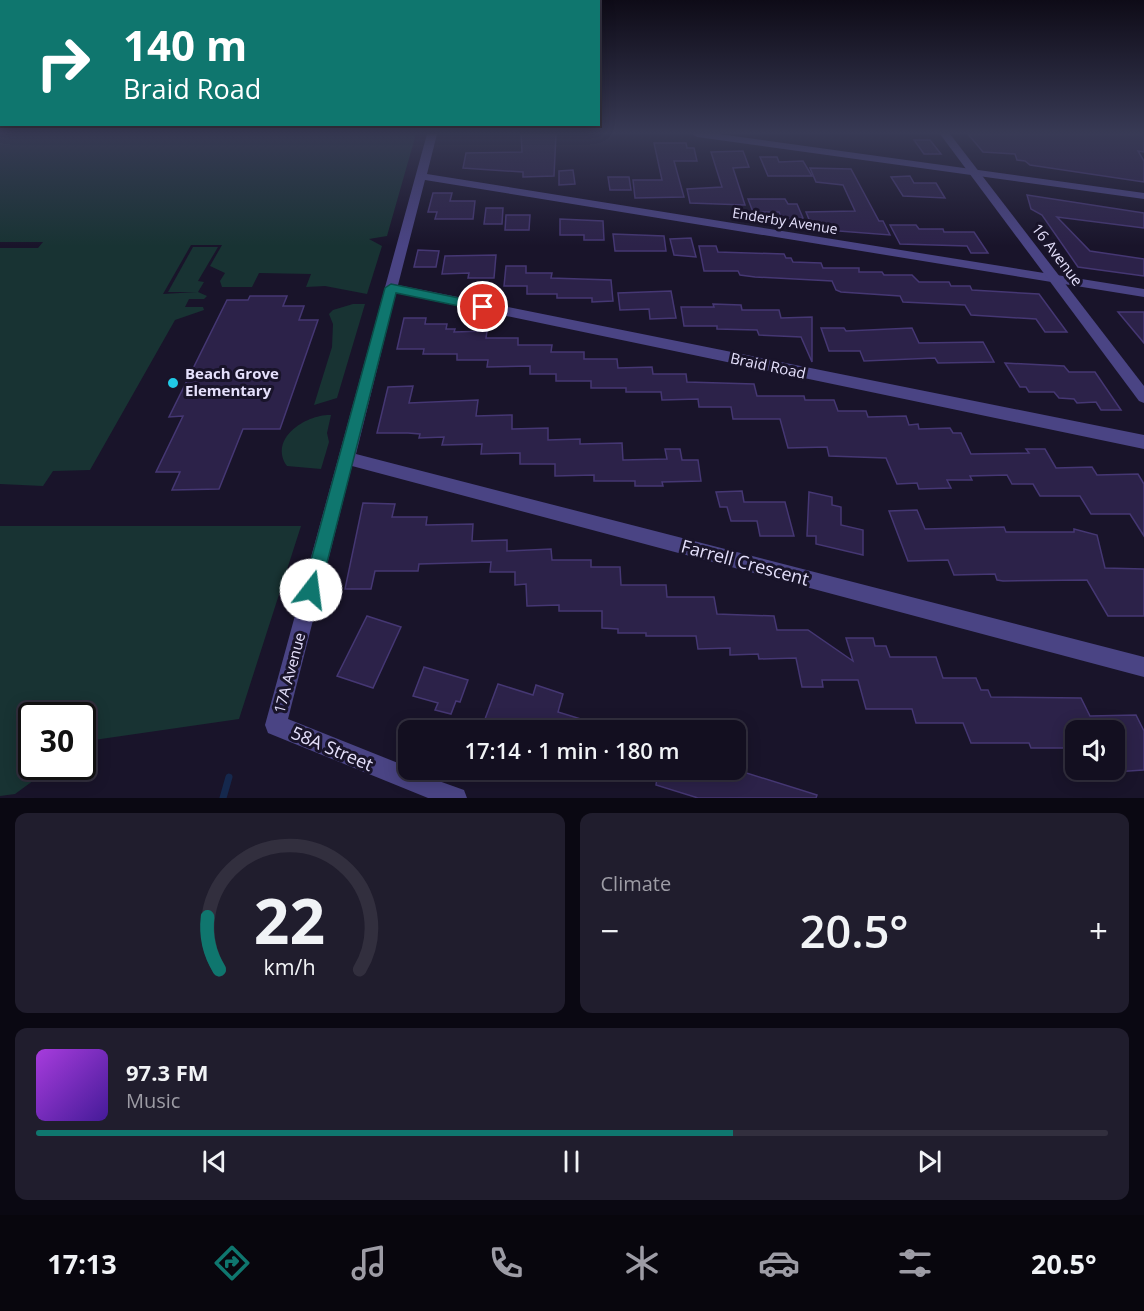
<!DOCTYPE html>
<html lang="en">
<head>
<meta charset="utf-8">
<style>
  body { margin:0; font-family:"Open Sans",sans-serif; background:#201d2d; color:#f1f3f6; height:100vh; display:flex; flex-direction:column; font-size:22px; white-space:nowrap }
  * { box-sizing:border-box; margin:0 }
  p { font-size:20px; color:#9d9ca5 }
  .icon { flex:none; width:33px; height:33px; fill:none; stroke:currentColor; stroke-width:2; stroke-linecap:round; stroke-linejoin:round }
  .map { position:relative; height:798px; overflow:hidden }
  .details { display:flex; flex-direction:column; gap:15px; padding:15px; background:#0a0812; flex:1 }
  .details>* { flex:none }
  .guide { position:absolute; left:0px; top:0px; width:600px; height:126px; box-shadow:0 3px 15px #0003,0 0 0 2px #322f3e; background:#0f766e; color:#fff; overflow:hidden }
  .tools { position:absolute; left:1065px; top:720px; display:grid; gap:12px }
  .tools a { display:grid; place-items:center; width:60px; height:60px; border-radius:12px; background:#130f20; box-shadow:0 3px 15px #0003,0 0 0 2px #322f3e; font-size:30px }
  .speed { position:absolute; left:18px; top:702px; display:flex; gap:12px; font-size:30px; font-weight:700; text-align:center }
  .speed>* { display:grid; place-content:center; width:78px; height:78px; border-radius:50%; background:#130f20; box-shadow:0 3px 15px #0003,0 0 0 2px #322f3e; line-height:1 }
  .speed .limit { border:3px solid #111; border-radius:9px; background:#fff; color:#111 }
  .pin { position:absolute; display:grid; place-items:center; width:51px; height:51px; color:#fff; margin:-26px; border:3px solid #fff; border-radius:50%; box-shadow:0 2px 6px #0007 }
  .me { position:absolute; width:66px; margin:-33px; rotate:15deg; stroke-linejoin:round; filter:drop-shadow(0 0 4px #0008) }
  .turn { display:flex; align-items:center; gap:21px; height:126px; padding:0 24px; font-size:27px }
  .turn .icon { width:78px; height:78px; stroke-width:2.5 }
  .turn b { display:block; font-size:42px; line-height:51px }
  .big { font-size:45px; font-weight:600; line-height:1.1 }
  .details .card { flex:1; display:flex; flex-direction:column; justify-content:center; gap:9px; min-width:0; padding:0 21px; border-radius:12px; background:#201d2d }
  .details .dial { align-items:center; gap:0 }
  .dial svg { height:156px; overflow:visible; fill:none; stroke:#322f3e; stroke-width:7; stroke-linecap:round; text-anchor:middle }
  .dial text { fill:#f1f3f6; stroke:none }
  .song { display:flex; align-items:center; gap:18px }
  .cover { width:72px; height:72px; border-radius:9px; background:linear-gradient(135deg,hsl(280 70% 55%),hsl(260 70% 35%)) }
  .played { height:6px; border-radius:3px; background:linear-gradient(90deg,#0f766e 65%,#322f3e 65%) }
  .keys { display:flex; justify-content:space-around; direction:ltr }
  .heat { display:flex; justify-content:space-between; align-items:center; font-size:33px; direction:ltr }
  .details .tiles { flex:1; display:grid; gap:15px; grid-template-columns:1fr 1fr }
  .card:last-child { grid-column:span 2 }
  .trip { position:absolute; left:398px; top:720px; width:348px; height:60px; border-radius:12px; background:#130f20; box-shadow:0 3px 15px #0003,0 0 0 2px #322f3e; font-weight:600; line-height:60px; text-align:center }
  .tabs { display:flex; height:96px; justify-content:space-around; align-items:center; background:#08060d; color:#9d9ca5 }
  .tabs .icon { width:42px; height:42px }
  .tabs .selected { color:#0f766e }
  .tabs b { font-size:27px; color:#f1f3f6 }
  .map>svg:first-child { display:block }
</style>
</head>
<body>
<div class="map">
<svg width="1144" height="798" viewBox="0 0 1144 798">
  <rect width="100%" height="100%" fill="#19142a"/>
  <!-- green -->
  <g fill="#183333">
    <polygon points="0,134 416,134 387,236 369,239 382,246 367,294 325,286 306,287 311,274 259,273 252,287 222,287 220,281 225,273 210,266 222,245 191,245 163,294 197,292 168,292 193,247 218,247 198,281 204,282 198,292 207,296 204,299 189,299 185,307 203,307 204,310 175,320 90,470 53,471 43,486 0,484 0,248 38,248 43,242 0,242"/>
    <polygon points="353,304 365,304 337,398 314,405 332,347 333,324 329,314 333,310"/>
    <path d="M331 415 327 433 329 442 321 469 287 466C268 438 307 414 331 415Z"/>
    <polygon points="0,526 301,526 239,719 87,741 83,744 82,716 32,716 32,766 52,767 15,794 0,796"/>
  </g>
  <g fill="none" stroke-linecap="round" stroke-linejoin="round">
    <!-- stream -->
    <polyline stroke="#15284d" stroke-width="7" points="223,798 229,777"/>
  </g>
  <!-- building -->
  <g fill="#2c2249" stroke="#453773" stroke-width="1.5">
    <polygon points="521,134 556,134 554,176 523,177 523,172 463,168 466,153 522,152"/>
    <polygon points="968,134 1144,134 1144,152 1138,151 1144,161 1144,182 1030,165 1025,161 1017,160 1015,154 983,152"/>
    <polygon points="914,140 930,140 941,154 924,154"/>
    <polygon points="654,143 686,143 687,148 694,148 697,161 674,161 684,197 635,198 633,180 662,180"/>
    <polygon points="743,151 749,167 733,168 745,205 690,203 687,189 722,187 711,152"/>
    <polygon points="760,157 777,157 779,162 803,161 812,176 768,176"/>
    <polygon points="810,168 851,169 879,221 883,221 890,235 813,229 806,212 855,211 843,185 816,182"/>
    <polygon points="573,170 575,184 559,185 559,171"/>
    <polygon points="910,176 914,183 936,183 945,198 903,196 891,177"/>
    <polygon points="608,177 629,177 631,190 610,190"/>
    <polygon points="433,193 452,193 450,201 475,201 473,219 435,219 437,212 428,212"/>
    <polygon points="1027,195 1144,213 1144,228 1057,217 1090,251 1144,259 1144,276 1078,267 1042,215 1031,209"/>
    <polygon points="748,199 785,199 788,204 797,204 803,218 782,219 779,212 753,212"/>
    <polygon points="486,208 503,208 502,224 484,224"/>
    <polygon points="506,215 530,215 529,230 505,230"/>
    <polygon points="560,219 603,221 604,240 584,240 584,235 560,235"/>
    <polygon points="890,225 916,225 919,229 943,229 944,232 974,232 988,253 971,253 967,246 900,244"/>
    <polygon points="613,234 664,236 666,251 615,251"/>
    <polygon points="691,238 696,257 674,255 670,239"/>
    <polygon points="699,246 716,246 718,252 784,254 786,258 791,258 793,262 821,263 823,268 859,268 859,272 882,272 884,275 912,275 919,282 949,282 951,286 970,286 972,290 1039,294 1067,332 1045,332 1036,319 971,315 965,305 903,302 900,296 841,292 836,290 832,281 755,277 740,275 738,271 704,271"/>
    <polygon points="418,250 439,251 436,267 414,267"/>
    <polygon points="496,255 494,278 468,278 469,273 442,274 445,256"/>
    <polygon points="506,266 526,266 526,273 552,273 551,278 611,280 613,301 592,302 592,298 557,298 557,294 527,294 527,286 504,286"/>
    <polygon points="671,291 676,318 650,319 649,309 620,310 618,293"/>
    <polygon points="250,296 287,296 283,306 304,306 299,320 318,320 280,429 243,429 219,489 172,490 180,472 156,472 183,416 169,417 227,300 248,300"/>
    <polygon points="713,304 741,305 742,310 779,310 781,318 812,317 812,362 801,337 759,335 757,330 717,329 717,326 684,326 681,307 714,307"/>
    <polygon points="1118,312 1144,312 1144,343"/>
    <polygon points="404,318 426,318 425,324 447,324 446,329 455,329 454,332 487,331 486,338 518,338 518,345 552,345 551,352 584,352 584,359 617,359 618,368 652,367 653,374 686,374 687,382 754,384 757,396 804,396 805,400 834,400 838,411 866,411 868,417 906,416 909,425 918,424 919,429 950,428 953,433 961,433 971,454 1029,453 1026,449 1045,449 1056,468 1092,467 1097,475 1138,474 1144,484 1144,536 1130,514 1091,514 1080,496 1040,496 1033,484 1012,484 1007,475 970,476 972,480 947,480 951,488 919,489 917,483 897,484 886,458 829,456 827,447 788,448 780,419 733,419 731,407 699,407 698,399 662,400 661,392 626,392 626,388 591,388 591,381 556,381 556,374 530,374 530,366 487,367 488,360 457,360 457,354 423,354 424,349 397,349"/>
    <polygon points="821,328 844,328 846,331 912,328 919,343 983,342 994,362 938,363 935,358 864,361 860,351 829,351"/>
    <polygon points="1005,363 1064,366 1069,372 1095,372 1121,410 1101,410 1096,402 1077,403 1074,399 1059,398 1054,392 1029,392 1026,387 1020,387"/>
    <polygon points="413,386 409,403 478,400 476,416 512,415 512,429 548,428 548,440 580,439 580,444 622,443 623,460 667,459 665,449 680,449 682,460 698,460 701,481 662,482 663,486 635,486 635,481 594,481 594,475 555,476 555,464 520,464 520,453 481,454 482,444 442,445 444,437 419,438 420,434 408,433 377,433 388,387"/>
    <polygon points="742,491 744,502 785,502 794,536 760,536 757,521 731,521 727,507 720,507 716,492"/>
    <polygon points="809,492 832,497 832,505 841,507 841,525 863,530 863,555 816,544 816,536 807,536"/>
    <polygon points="363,503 395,504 392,517 427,517 426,525 473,524 472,541 507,540 507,551 551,549 552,560 591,560 591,567 620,567 621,585 666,585 667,597 714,597 717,614 774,616 777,630 808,630 853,661 846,638 873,638 875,646 886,646 890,657 936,657 943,678 976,678 981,690 988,690 991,697 1081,698 1090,716 1136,715 1144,731 1144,770 1114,772 1114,730 1076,730 1076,748 1031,748 1029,743 971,743 963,723 916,723 912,709 866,709 858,680 822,680 823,687 802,687 796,658 759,659 758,654 730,655 730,648 698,649 696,636 646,636 646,633 618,633 618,629 602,628 602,611 559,611 559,605 527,606 526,584 515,585 515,572 490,572 491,562 419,564 418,571 375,571 371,589 345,589"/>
    <polygon points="917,510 925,529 1004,527 1006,532 1074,532 1074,529 1097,535 1105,568 1144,569 1144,616 1108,616 1087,580 1003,581 997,580 995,574 954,575 948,560 908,561 889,511"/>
    <polygon points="367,616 401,627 373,688 337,676"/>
    <polygon points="424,667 468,680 460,702 456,701 451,714 435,710 438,703 413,696"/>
    <polygon points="498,684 533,695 536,685 563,694 558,712 607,727 607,730 498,730 500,725 485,719"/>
    <polygon points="658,770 737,770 817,795 816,798 698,798 656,785"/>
  </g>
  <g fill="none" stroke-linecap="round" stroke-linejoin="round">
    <!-- minor -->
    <g fill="#4a4484" fill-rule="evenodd">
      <polygon points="427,134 437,134 427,174 1144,289 1144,297 425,180 398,285 1144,435 1144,449 396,293 356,454 1144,657 1144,677 352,466 288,719 408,767 408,770 464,790 467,798 428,798 268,733 265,725"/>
      <polygon points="692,134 719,134 1144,193 1144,199 697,137"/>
    </g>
    <!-- tertiary -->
    <polygon fill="#4a4484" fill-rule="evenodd" points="940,134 950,134 1144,386 1144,403 1139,401"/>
  </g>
  <!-- sky -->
  <linearGradient id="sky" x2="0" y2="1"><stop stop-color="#0e0b17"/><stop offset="0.54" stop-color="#383a55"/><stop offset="1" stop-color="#383a55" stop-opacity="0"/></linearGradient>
  <rect width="1144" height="246" fill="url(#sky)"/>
  <!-- route -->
  <polygon fill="#0f766e" stroke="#0a4d48" stroke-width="1.5" points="391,284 483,303 489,307 483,311 396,293 320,590 317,596 311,598 305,596 303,590 385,288"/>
  <!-- markers -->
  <circle fill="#21cae7" stroke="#19142a" stroke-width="2" cx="173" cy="383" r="6"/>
  <g text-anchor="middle" stroke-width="6" stroke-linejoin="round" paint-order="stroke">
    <!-- far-street labels -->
    <g font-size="14" fill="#e5e0fc" stroke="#19142a">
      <text transform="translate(785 221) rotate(9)" y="5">Enderby Avenue</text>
    </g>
    <!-- street labels -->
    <g font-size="15" fill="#e5e0fc" stroke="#19142a">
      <text transform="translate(1057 255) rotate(53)" y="5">16 Avenue</text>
      <text transform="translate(768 366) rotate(12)" y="5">Braid Road</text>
      <text transform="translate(290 673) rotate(-75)" y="5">17A Avenue</text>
    </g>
    <!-- poi labels -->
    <g font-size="15" font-weight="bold" fill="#e5e0fc" stroke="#19142a" text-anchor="start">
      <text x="185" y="379">Beach Grove<tspan x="185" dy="17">Elementary</tspan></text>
    </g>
    <!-- near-street labels -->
    <g font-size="18" fill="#e5e0fc" stroke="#19142a">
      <text transform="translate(745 563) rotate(15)" y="6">Farrell Crescent</text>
      <text transform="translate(332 749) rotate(23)" y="6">58A Street</text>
    </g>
  </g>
</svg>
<div class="tools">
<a><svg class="icon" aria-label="sound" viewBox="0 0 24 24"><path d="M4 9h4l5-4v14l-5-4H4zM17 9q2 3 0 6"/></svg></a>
</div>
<div class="speed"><div class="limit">30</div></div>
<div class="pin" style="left:483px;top:307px;background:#d93025"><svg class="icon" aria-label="arrive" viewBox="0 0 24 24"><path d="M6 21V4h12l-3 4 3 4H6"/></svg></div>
<svg class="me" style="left:311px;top:590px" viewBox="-20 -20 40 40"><circle r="19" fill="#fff"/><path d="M0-13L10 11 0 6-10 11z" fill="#0f766e"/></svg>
<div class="trip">17:14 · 1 min · 180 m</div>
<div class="guide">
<div class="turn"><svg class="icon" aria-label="right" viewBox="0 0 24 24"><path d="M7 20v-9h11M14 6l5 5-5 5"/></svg><div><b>140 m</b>Braid Road</div></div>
</div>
</div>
<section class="details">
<div class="tiles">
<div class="card dial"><svg viewBox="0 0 100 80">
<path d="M14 69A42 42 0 1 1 86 69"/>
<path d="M14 69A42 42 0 0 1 8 42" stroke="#0f766e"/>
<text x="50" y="56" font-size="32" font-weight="700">22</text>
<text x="50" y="72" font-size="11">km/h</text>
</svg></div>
<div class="card"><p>Climate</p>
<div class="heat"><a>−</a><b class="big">20.5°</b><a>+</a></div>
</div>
<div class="card">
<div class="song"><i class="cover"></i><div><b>97.3 FM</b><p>Music</p></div></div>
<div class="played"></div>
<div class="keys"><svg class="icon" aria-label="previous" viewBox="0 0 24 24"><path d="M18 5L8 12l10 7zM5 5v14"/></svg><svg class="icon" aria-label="pause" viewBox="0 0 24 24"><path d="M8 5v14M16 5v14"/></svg><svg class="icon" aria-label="next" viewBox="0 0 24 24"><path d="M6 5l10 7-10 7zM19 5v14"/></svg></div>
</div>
</div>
</section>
<nav class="tabs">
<b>17:13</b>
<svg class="icon selected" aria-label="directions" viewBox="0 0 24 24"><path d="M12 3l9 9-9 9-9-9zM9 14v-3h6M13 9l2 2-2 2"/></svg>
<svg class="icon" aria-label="music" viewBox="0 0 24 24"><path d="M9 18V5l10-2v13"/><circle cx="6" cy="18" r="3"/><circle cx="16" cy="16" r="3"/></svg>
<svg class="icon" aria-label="phone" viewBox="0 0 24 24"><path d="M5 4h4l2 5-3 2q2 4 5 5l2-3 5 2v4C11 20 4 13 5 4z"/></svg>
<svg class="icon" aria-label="climate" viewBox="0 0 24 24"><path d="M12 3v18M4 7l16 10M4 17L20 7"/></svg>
<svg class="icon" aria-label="car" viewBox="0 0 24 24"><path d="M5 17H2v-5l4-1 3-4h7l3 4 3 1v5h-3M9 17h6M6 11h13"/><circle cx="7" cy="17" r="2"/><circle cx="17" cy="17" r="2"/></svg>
<svg class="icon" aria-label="filters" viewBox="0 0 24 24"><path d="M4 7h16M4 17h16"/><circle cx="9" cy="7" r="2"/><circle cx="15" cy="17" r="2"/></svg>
<b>20.5°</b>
</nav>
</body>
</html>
